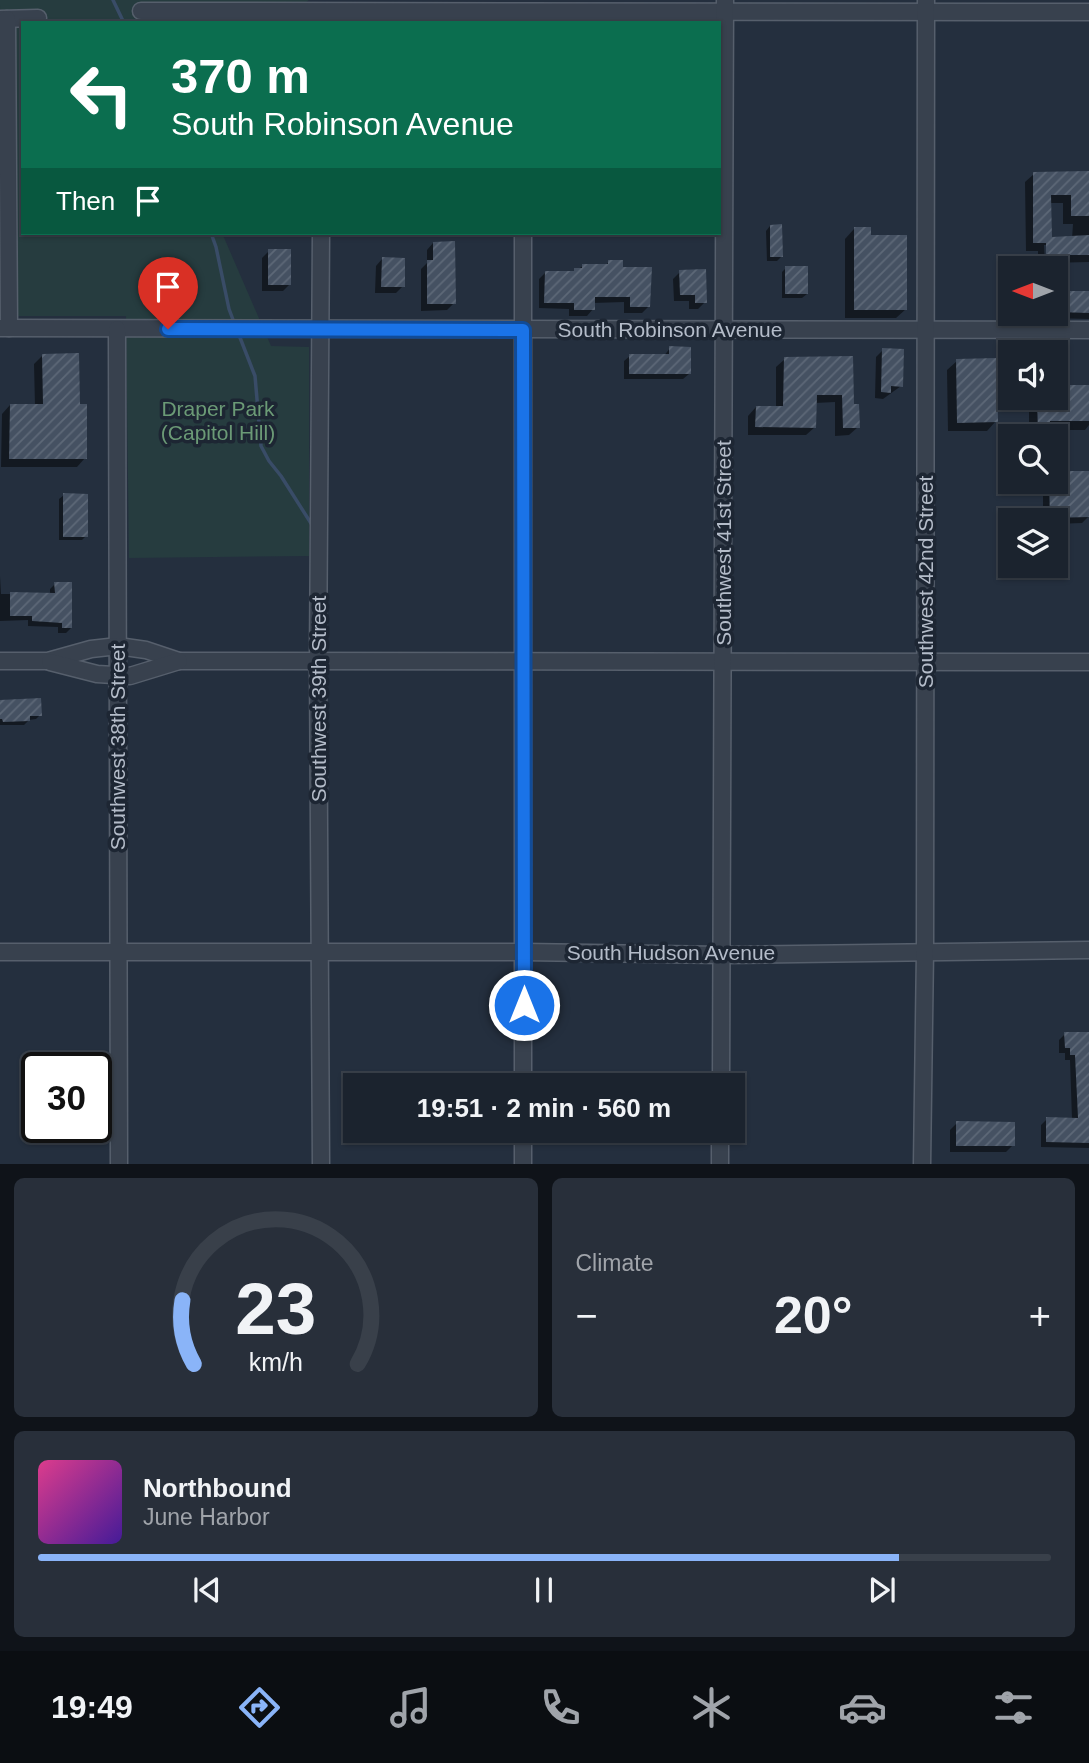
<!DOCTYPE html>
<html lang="en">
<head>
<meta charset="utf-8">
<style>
  body { margin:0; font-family:Helvetica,sans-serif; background:#282f3a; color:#f1f3f6; height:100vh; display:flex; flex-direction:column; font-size:26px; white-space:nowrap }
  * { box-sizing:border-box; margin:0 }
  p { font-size:23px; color:#a0a4aa }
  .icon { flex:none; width:38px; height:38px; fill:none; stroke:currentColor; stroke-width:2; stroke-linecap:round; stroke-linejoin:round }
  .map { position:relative; height:1164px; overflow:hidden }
  .panel { display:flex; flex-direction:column; gap:14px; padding:14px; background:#0f1319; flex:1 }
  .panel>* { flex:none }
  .guide { position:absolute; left:21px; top:21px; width:700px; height:214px; border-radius:0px; box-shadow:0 2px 5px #0004,0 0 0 2px #39404a; background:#0b6e4f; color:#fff; overflow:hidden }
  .needle { width:46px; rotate:270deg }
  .fabs { position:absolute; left:998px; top:256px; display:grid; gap:14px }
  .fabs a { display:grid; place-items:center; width:70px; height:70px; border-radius:0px; background:#1b232e; box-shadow:0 2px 5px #0004,0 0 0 2px #39404a; font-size:35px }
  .speed { position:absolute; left:21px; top:1052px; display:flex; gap:14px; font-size:35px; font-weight:700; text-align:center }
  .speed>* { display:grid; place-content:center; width:91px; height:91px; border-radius:50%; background:#1b232e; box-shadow:0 2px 5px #0004,0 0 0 2px #39404a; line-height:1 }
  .speed .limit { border:4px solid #111; border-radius:10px; background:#fff; color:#111 }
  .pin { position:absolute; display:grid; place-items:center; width:60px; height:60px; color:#fff; margin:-72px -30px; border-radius:50% 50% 50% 0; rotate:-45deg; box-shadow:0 0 7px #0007 }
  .pin .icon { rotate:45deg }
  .me { position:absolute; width:77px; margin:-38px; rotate:0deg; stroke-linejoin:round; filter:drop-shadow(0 0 5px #0008) }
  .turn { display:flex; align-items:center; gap:24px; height:147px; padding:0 35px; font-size:32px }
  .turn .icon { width:91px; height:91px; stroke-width:2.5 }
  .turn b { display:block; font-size:49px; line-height:60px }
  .then { display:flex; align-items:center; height:66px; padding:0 35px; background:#0003; gap:14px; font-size:26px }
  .big { font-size:52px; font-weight:700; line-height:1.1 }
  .panel .tile { flex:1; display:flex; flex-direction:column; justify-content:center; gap:10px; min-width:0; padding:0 24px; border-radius:10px; background:#282f3a }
  .panel .dial { align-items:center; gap:0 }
  .dial svg { height:182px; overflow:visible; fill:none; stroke:#39404a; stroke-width:7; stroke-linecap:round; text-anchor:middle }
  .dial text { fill:#f1f3f6; stroke:none }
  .song { display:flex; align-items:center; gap:21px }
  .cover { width:84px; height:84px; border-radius:10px; background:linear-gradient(135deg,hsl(330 70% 55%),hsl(260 70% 35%)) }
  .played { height:7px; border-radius:4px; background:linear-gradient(90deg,#8ab4f8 85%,#39404a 85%) }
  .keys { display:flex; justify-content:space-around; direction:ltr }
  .heat { display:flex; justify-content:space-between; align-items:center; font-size:38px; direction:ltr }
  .panel .tiles { flex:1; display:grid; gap:14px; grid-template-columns:1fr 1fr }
  .tile:last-child { grid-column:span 2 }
  .trip { position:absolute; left:343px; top:1073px; width:402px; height:70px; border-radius:0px; background:#1b232e; box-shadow:0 2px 5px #0004,0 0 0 2px #39404a; font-weight:700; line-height:70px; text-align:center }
  .dock { display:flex; height:112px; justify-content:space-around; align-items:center; background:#0b0e12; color:#a0a4aa }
  .dock .icon { width:49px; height:49px }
  .dock .active { color:#8ab4f8 }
  .dock b { font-size:32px; color:#f1f3f6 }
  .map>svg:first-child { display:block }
</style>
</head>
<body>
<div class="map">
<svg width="1089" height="1165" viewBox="0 0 1089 1165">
  <defs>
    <pattern id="building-hatch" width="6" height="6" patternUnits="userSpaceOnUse" patternTransform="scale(1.75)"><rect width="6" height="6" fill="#455162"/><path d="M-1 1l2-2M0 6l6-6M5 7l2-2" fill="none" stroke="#5d6877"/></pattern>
  </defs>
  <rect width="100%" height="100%" fill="#242f3e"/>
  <!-- park -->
  <polygon fill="#263c3f" points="0,0 309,0 302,5 143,5 141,23 23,23 23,233 222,233 271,346 309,347 309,556 129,558 126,316 1,316"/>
  <!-- shadow -->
  <g fill="#0007" fill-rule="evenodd">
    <path d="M1089 173V262L1048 263V245H1044L1045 263H1038V251H1026L1025 182 1034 174ZM1050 203H1063V224H1073L1072 239H1050Z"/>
    <polygon points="23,181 23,220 21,220 21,183"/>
    <polygon points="770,226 781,257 777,261 767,261 766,231"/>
    <polygon points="854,229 869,237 906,309 896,318 845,318 845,239"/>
    <polygon points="433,243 454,303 447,310 421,311 421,269 427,263 427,250"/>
    <polygon points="269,251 289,285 283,291 262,291 262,258"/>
    <polygon points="382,259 403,286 396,293 375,293 376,266"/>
    <polygon points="609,262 622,269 649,306 642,313 624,313 624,302 593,303 593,309 587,316 569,316 569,309 539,308 539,279 545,273 572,273 583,266 605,266"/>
    <polygon points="786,268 807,294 802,298 782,298 782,272"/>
    <polygon points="680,272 705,302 698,309 689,309 689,301 674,301 673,279"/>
    <polygon points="1058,293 1089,293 1089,319 1051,318 1051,313 1055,313 1055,295"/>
    <polygon points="670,348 689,374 683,379 624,379 624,361 630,356 664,356"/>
    <polygon points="883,350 901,386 883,399 875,398 876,357"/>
    <polygon points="43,355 78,406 85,458 77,467 1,467 2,414 10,405 35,406 34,364"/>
    <polygon points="851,358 852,406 858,427 849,435 835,436 835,402 815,403 815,427 806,435 748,435 748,416 756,407 776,408 776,367 785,359"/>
    <polygon points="957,361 996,421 987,431 948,431 947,370"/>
    <polygon points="1089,387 1089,425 1085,430 1049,430 1047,436 1029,436 1029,409 1024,409 1024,397 1055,397"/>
    <polygon points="1043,481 1055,481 1089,516 1082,523 1055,524 1055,520 1043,520"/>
    <polygon points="64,495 86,536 82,540 59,540 59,499"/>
    <polygon points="0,576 1,594 50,594 50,589 55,584 71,628 66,633 58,633 58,627 28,626 28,620 0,621"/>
    <polygon points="0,700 40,715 36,719 29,720 24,725 0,725"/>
    <polygon points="1089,1033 1089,1148 1041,1147 1041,1125 1047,1119 1072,1119 1070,1060 1065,1060 1065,1053 1059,1053 1059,1040 1065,1034"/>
    <polygon points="957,1123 1013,1145 1006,1152 950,1152 950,1130"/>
  </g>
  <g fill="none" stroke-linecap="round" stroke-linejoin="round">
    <!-- stream -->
    <g stroke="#394c67" stroke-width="3.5">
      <polyline points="113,0 124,23"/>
      <polyline points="211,233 216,247 229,309 235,325"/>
      <polyline points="239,335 255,376 261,446 269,461 281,476 314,528"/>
    </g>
  </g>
  <!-- building -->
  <g fill="url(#building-hatch)">
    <polygon points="1089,171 1089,216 1071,216 1071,195 1051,195 1052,237 1089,235 1089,255 1046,255 1046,243 1033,243 1033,172"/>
    <polygon points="782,224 783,257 770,257 770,225"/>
    <polygon points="854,227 871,227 871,235 907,235 907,310 854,310"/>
    <polygon points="455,241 456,304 427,304 427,260 433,260 433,242"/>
    <rect x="268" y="249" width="23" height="36"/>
    <polygon points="382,257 405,258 405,287 381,287"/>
    <polygon points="608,260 623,260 623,267 652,267 650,307 630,307 630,297 595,297 595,310 574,310 574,303 544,303 545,271 574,271 574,268 582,268 582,264 608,264"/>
    <rect x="785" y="266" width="23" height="28"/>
    <polygon points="706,269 707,303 695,303 695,295 680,295 679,270"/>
    <polygon points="1057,291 1089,291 1089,313 1057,312"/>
    <polygon points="669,346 691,347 691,374 629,374 629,354 669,354"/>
    <polygon points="882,348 904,349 903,387 891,386 891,393 881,392"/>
    <polygon points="79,353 80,404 87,404 87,459 9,459 10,404 43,404 42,354"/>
    <polygon points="853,356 854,404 859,404 860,428 843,428 842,395 817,395 816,428 755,427 756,406 783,406 784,357"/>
    <polygon points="997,358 998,422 957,423 956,359"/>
    <polygon points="1055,385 1089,385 1089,421 1050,421 1050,434 1038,435 1037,397 1055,397"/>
    <polygon points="1055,471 1089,471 1089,517 1050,518 1049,481 1055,481"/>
    <polygon points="63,493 88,494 88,537 63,537"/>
    <polygon points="54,582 72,582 72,628 62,628 62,623 32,621 32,616 10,616 10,592 55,593"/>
    <polygon points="41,698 42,716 30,716 30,721 3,722 2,719 0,719 0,700"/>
    <polygon points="1064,1032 1089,1032 1089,1143 1046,1142 1046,1117 1078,1118 1075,1055 1070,1055 1070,1048 1065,1048"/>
    <polygon points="956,1121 1015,1122 1015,1146 956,1146"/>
  </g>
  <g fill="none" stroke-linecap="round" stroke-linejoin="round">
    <!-- minor casing -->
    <g stroke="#565f6c" stroke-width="19">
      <g id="minor">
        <polyline points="141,11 1089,12"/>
        <polyline points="0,19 38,18"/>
        <polyline points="7,19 9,328"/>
        <polyline points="321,233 318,661 321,1165"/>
        <polyline points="523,233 523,1085"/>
        <polyline points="0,328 1089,330"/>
        <polyline points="117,329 119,1165"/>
        <polyline points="0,661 48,661 91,649 118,646 146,650 179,661 1089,662"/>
        <polyline points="50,662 97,674 130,676 179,661"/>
        <polyline points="0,952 524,952 723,955 1089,950"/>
        <polyline points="721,1085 725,0"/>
        <polyline points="523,1165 523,1130"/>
        <polyline points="720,1165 720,1130"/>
        <polyline points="922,1165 925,951 926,0"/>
      </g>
    </g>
    <!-- minor -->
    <use href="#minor" stroke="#38414e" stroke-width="16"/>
  </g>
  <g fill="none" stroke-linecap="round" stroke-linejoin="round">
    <!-- route casing -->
    <g stroke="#114b97" stroke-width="18">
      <polyline id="route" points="168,329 523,330 524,1005"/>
    </g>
    <!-- route -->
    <use href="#route" stroke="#1a73e8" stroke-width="12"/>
  </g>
  <g text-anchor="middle" stroke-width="7" stroke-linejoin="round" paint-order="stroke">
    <!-- street labels -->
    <g font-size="21" fill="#b4bcc9" stroke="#1d2633">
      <text x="670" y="337">South Robinson Avenue</text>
      <text transform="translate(724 543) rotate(-90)" y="7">Southwest 41st Street</text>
      <text transform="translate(926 582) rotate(-90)" y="7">Southwest 42nd Street</text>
      <text transform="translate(319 699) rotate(-90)" y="7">Southwest 39th Street</text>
      <text transform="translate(118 747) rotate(-90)" y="7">Southwest 38th Street</text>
      <text x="671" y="960">South Hudson Avenue</text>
    </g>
    <!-- park labels -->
    <g font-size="21" fill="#6b9a76" stroke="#1d2633">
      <text x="218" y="416">Draper Park<tspan x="218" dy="24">(Capitol Hill)</tspan></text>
    </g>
  </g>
</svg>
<div class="fabs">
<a><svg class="needle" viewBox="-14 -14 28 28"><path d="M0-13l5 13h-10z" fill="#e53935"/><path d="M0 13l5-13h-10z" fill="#a0a4aa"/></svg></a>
<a><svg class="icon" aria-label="sound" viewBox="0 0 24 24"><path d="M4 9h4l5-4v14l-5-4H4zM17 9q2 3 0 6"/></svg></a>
<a><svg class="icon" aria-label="search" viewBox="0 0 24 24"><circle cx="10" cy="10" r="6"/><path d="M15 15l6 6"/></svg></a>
<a><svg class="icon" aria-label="layers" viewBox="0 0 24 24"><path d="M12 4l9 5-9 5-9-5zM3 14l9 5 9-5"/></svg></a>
</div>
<div class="speed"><div class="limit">30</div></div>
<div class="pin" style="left:168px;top:329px;background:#d93025"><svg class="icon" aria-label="arrive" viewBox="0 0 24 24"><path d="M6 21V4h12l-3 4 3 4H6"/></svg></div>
<svg class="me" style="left:524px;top:1005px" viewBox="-20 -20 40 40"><circle r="17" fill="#1a73e8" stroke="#fff" stroke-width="3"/><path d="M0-11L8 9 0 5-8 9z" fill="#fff"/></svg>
<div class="trip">19:51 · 2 min · 560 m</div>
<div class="guide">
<div class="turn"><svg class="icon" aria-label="left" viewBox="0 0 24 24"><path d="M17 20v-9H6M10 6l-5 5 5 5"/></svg><div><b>370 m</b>South Robinson Avenue</div></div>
<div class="then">Then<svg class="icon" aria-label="arrive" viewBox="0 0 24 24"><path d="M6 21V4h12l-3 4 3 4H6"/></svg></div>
</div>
</div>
<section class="panel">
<div class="tiles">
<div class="tile dial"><svg viewBox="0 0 100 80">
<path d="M14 69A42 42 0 1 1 86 69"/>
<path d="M14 69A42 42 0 0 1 9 41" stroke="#8ab4f8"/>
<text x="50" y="56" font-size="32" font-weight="700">23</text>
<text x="50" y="72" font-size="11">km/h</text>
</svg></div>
<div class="tile"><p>Climate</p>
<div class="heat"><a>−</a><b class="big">20°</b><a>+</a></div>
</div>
<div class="tile">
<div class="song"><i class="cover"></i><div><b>Northbound</b><p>June Harbor</p></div></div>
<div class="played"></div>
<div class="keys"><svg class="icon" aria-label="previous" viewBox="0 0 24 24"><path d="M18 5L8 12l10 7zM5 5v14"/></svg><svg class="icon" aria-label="pause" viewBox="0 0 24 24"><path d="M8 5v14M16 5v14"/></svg><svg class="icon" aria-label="next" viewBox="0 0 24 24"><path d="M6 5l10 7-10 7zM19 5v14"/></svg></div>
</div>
</div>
</section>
<nav class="dock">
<b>19:49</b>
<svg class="icon active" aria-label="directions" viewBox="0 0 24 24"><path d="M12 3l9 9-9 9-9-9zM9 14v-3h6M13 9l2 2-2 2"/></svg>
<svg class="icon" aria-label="music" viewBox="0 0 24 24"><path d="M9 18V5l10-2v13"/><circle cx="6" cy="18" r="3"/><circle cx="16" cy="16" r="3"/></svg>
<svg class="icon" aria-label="phone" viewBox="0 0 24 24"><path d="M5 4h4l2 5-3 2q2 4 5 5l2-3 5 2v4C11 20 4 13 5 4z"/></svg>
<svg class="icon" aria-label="climate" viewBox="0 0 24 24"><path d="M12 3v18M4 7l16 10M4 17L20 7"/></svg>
<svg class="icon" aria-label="car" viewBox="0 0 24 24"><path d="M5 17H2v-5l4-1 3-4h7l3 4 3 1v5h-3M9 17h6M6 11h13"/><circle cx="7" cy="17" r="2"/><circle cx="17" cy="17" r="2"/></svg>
<svg class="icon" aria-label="filters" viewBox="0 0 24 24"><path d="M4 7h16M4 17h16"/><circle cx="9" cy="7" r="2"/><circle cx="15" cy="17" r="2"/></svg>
</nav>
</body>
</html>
